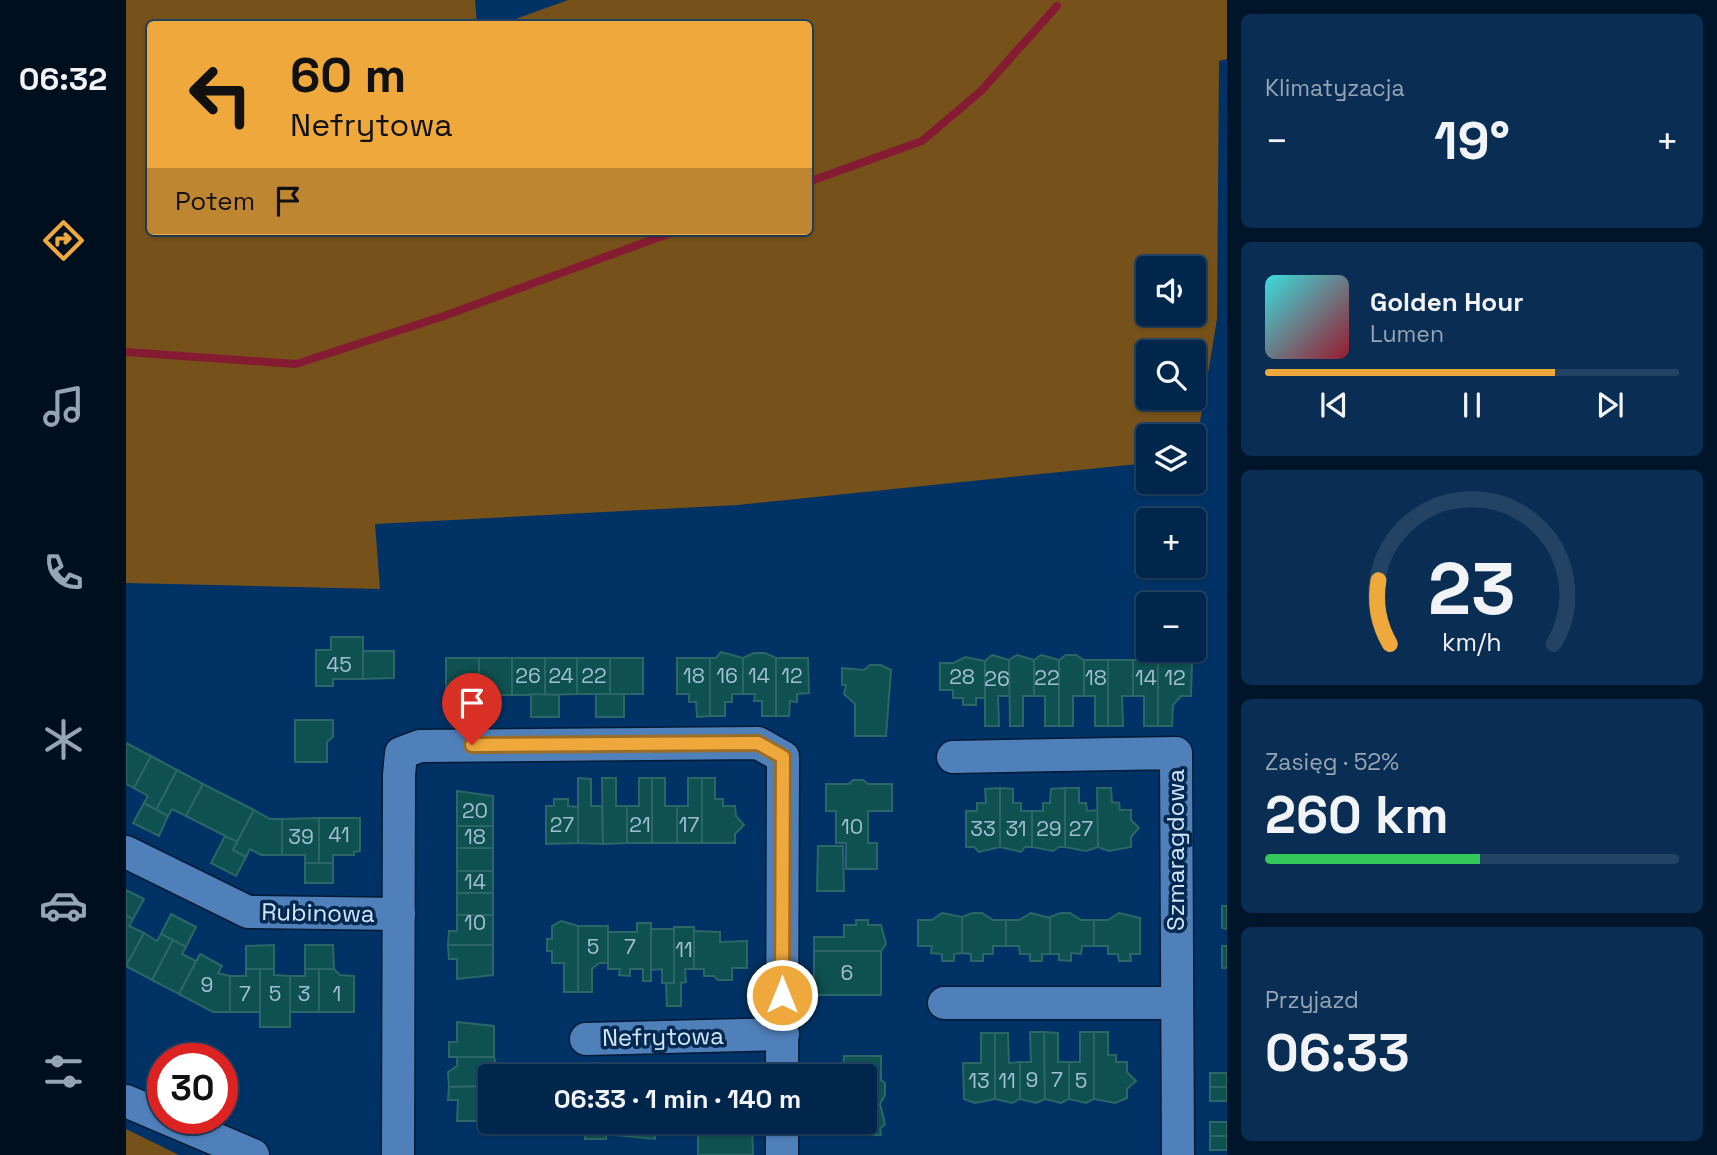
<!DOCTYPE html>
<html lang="pl">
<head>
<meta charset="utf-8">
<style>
  body { margin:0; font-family:"Space Grotesk",sans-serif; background:#0a2e53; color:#f1f3f6; height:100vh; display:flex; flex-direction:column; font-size:26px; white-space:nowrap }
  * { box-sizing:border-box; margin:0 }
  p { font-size:23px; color:#95a5b5 }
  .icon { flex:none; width:38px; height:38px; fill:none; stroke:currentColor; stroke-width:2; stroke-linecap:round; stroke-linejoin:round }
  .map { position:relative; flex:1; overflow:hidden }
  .side { display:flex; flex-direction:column; gap:14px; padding:14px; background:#00152a; width:490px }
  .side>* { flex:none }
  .guide { position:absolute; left:21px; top:21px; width:665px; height:214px; border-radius:7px; box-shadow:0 2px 5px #0004,0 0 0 2px #224364; background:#eea83c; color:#111; overflow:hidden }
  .fabs { position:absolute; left:1010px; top:256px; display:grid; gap:14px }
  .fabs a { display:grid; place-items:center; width:70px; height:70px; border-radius:7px; background:#00264c; box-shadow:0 2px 5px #0004,0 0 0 2px #224364; font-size:35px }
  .speed { position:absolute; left:21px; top:1043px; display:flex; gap:14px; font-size:35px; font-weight:700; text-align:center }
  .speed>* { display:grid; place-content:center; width:91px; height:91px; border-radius:50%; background:#00264c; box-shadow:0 2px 5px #0004,0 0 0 2px #224364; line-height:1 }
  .speed .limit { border:10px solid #d22; background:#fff; color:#111 }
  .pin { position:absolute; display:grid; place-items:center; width:60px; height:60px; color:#fff; margin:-72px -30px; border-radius:50% 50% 50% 0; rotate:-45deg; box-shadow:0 0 7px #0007 }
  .pin .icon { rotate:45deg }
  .me { position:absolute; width:77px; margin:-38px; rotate:0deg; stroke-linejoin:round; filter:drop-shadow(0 0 5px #0008) }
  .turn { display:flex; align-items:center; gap:24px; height:147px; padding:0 28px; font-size:32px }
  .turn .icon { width:91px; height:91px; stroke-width:2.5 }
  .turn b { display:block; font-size:49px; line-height:60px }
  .then { display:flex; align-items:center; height:66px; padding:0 28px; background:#0003; gap:14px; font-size:26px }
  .big { font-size:52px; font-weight:600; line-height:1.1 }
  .side .tile { flex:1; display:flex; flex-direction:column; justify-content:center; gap:10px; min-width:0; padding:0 24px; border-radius:10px; background:#0a2e53 }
  .side .dial { align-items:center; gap:0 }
  .dial svg { height:182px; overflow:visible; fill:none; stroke:#224364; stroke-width:7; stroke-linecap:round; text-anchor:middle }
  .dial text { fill:#f1f3f6; stroke:none }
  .song { display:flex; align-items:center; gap:21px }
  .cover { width:84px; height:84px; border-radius:10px; background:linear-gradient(135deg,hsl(180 70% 55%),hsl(350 70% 35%)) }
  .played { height:7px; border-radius:4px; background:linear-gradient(90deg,#eea83c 70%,#224364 70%) }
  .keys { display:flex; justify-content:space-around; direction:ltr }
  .heat { display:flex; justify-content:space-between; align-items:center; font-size:38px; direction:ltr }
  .charge { height:10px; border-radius:5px; background:linear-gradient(90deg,#34c759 52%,#224364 0) }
  .trip { position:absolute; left:352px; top:1064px; width:399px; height:70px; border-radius:7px; background:#00264c; box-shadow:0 2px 5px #0004,0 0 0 2px #224364; font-weight:600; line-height:70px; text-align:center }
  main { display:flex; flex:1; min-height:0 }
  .tabs { display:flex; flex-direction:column; width:126px; justify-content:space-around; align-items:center; background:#000f1e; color:#95a5b5 }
  .tabs .icon { width:49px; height:49px }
  .tabs .current { color:#eea83c }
  .tabs b { font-size:32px; color:#f1f3f6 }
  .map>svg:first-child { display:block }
</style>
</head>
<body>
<main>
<nav class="tabs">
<b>06:32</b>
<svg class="icon current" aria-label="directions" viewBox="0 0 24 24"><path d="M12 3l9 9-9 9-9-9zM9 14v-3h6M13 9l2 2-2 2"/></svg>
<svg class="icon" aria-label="music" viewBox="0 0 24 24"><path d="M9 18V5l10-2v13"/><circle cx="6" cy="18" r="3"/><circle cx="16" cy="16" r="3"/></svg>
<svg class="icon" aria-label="phone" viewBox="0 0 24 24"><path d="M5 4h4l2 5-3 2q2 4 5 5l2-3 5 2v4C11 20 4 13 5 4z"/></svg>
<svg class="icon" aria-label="climate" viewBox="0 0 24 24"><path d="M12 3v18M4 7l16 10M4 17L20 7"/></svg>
<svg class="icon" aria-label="car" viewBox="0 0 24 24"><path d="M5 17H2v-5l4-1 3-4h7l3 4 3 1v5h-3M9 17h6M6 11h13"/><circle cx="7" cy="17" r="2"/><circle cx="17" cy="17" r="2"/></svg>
<svg class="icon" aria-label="filters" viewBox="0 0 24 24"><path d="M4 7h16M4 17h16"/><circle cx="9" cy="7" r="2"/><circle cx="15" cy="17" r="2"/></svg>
</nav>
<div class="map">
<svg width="1101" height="1155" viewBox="0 0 1101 1155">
  <rect width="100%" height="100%" fill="#003265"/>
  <!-- green -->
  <g fill="#76521a" fill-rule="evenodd">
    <path d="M0 0H349L351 24H24V231H682V24H376L442 0H1101V59L1093 61 1091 319 1068 458V436H1022V463L612 505 249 524 254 589 0 583ZM1022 268H1068V313H1022ZM1022 352H1068V397H1022Z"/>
    <polygon points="0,1129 53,1155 0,1155"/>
  </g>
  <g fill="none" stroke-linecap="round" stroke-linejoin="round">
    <!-- stream -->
    <g stroke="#841b33" stroke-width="8">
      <polyline points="682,182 796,141 855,91 931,6"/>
      <polyline points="0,352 170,364 318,316 550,231"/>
    </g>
  </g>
  <!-- building -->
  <g fill="#0f5050" stroke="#2b6766" stroke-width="2">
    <polygon points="205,637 237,637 237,679 207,679 207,686 190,686 190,650 205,650"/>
    <polygon points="237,651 268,651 268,678 237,679"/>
    <polygon points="595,652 617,658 617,694 606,694 606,702 599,702 599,716 584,716 584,658 590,658"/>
    <polygon points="628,653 639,653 650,658 650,716 636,716 636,701 628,701 629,694 617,694 617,658"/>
    <polygon points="866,655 883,660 884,696 872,696 873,726 859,726 859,661"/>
    <polygon points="891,655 908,660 908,696 897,696 897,726 884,726 883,660"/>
    <polygon points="915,655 933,660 933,726 919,726 919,696 908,696 908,660"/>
    <polygon points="940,655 950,655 958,660 958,696 947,696 947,726 933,726 933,660"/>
    <polygon points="1043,655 1066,660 1065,696 1055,696 1047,705 1046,726 1032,726 1032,660 1039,660"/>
    <polygon points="839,657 859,661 859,698 850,698 850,705 837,705 837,698 827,698 827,690 814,690 814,663 828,663"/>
    <rect x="320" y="658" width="33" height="37"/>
    <rect x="353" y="658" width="33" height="37"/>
    <rect x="386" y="658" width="33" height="37"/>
    <polygon points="419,658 451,658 451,694 419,695"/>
    <rect x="451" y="658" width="33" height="36"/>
    <rect x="484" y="658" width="33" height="36"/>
    <polygon points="551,658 584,658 584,716 571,717 570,702 563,702 563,694 551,694"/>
    <polygon points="650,658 682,658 683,693 671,694 671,702 664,701 663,716 650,716"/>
    <polygon points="958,660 982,660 982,726 969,726 969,696 958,696"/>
    <polygon points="982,660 1007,660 1007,696 996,696 997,726 982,726"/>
    <polygon points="1007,660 1032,660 1032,726 1018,726 1018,696 1007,696"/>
    <polygon points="744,665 755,665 765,670 760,736 729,736 729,704 718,694 720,685 716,685 716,668 738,670"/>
    <polygon points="405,694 433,695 433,717 405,717"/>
    <rect x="470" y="694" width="28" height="23"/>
    <polygon points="339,695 368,695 368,717 340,717"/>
    <polygon points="169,720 207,720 207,737 201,742 201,762 169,762"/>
    <polygon points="0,743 25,756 8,788 0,784"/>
    <polygon points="25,756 51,770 30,810 18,803 22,796 8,788"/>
    <polygon points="51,770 77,784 60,816 46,809 42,816 30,810"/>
    <polygon points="452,778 465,779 465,806 476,806 477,844 452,843"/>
    <polygon points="476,778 490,778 490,806 501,806 501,843 477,844"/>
    <polygon points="513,778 526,778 526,843 501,843 501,806 513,806"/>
    <polygon points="526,778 539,778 539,806 551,806 551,843 526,843"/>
    <polygon points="562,778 576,778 576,843 551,843 551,806 562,806"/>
    <polygon points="576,778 589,778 589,799 597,799 597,806 609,806 610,816 618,825 609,834 609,843 576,843"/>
    <polygon points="727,780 737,780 742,784 766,784 766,811 742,811 742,843 751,843 751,869 720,869 720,843 710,843 710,811 700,811 700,784 723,784"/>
    <polygon points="77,784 128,810 111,842 60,816"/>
    <polygon points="874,788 887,789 887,803 895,803 895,811 906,811 906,847 899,847 895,852 874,847"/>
    <polygon points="874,788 874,847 853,852 848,847 840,847 840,811 851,811 851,803 860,803 859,789"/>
    <polygon points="939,788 953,788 953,803 960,803 961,811 972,810 972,847 960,851 939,847"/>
    <polygon points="939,788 939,847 933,847 927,851 906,847 906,811 917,811 917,803 924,803 925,789"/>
    <polygon points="971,788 985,788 986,802 993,803 994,810 1005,810 1005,820 1013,828 1005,837 1005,847 983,851 972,847"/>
    <polygon points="331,791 367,796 367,826 331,826"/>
    <polygon points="428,799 442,799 442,806 452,807 452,843 420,844 420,806 428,806"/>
    <polygon points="18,803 42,816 33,836 7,823"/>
    <polygon points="128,810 144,819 156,819 156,855 135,855 124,849 120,857 107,850"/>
    <polygon points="193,818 193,863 179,863 179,855 156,855 156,819"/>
    <polygon points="193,818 234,818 234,851 228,852 228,855 207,855 207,863 193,863"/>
    <rect x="331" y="826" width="36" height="22"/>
    <polygon points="99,836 111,842 107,850 120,857 110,876 85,863"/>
    <polygon points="692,846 717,846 718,891 691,891"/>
    <rect x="331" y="848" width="36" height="23"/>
    <rect x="179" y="863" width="28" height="20"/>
    <rect x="331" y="871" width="36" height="22"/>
    <polygon points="0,890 18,899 7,919 0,916"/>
    <rect x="331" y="893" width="36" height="22"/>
    <polygon points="1096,906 1101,906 1101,929 1096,928"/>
    <polygon points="816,913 836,917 836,953 828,954 828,961 816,961 816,954 805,953 806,946 792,946 792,920 806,920"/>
    <polygon points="847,913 856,913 867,920 880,920 880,946 867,946 867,954 857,954 857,961 845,961 845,954 836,953 836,917"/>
    <polygon points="905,913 924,918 924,954 916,954 916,961 904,961 904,954 894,954 893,946 880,946 880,920 893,920"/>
    <polygon points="935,913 944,913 955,920 968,920 968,946 956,946 955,954 945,953 945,961 933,960 933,954 924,954 924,917"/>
    <polygon points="993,913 1014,918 1014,954 1004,954 1005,961 993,961 992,954 982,954 982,946 968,946 968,920 982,920"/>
    <polygon points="45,914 70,927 60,947 35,934"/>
    <polygon points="331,915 367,915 367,945 322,945 323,931 331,931"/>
    <polygon points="0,916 7,919 3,926 18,933 0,966"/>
    <polygon points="730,920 742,920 742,925 755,925 760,944 755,951 688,951 688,937 718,937 718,925 730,925"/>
    <polygon points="435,921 452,926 452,992 438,992 438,963 426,963 426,951 421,951 421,939 426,939 426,926"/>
    <polygon points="511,923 525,923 525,981 517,981 517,969 504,969 504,976 493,975 494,969 482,969 482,932 511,932"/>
    <polygon points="452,926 482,926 482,963 473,963 466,969 466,992 452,992"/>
    <polygon points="548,927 568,927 568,969 559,969 560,982 555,983 555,1006 541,1006 540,983 548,983"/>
    <polygon points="525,929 548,929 548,983 536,983 536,969 525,970"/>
    <polygon points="568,931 594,932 594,942 621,941 621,968 606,968 606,980 592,980 588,976 578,976 578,969 568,969"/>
    <polygon points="18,933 31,941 35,934 47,940 26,980 0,966"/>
    <polygon points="47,940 60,947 56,954 70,961 53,994 26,980"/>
    <polygon points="148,945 148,969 120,969 120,946"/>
    <polygon points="179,945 207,945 208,969 179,969"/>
    <polygon points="322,945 367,945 367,975 331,979 331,959 323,959"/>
    <rect x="1096" y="946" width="5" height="22"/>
    <rect x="688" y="951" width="67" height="44"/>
    <polygon points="74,954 96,966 92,973 104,976 104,1012 87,1012 53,994"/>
    <polygon points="120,969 134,969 134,1012 104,1012 104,976 120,976"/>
    <polygon points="134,969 148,969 148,975 164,976 164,1027 134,1027"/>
    <polygon points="179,969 193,969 193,1012 164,1012 164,976 179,976"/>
    <polygon points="193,969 208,969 214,975 228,976 228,1012 193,1012"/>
    <polygon points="331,1022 368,1026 368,1057 323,1057 323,1042 331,1042"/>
    <polygon points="904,1032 918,1032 919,1099 910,1103 894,1099 894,1062 905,1062"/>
    <polygon points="918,1032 932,1033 932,1062 943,1062 943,1099 935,1103 919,1099"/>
    <polygon points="954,1032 968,1032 968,1099 960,1103 943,1099 943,1062 954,1062"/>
    <polygon points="968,1032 982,1032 982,1055 990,1055 990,1062 1001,1062 1001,1072 1010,1081 1001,1089 1001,1098 989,1103 968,1099"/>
    <polygon points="855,1033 869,1033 869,1099 849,1103 838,1099 837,1063 855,1063"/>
    <polygon points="869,1033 882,1033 883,1063 894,1062 894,1099 886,1103 869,1099"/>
    <polygon points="718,1056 755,1056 755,1080 759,1083 759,1095 754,1104 738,1104 738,1076 717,1076"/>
    <polygon points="331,1057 368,1057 373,1076 364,1076 364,1086 323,1087 322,1072 331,1066"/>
    <polygon points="572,1068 619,1069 626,1076 572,1076"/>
    <rect x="1084" y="1073" width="17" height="14"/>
    <polygon points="364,1086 364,1121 331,1121 332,1100 322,1100 323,1087"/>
    <rect x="1084" y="1087" width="17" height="14"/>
    <polygon points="738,1104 754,1104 759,1124 754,1129 755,1135 718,1135 717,1122 738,1122"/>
    <polygon points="459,1122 490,1122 490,1135 480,1135 480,1139 459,1139"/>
    <polygon points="490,1122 529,1122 529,1139 490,1135"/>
    <polygon points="572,1122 626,1122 627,1155 572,1155"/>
    <rect x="1084" y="1122" width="17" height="14"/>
    <rect x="1084" y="1136" width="17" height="14"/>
  </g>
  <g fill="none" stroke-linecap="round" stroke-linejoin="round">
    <!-- minor casing -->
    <g stroke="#031b36" stroke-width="35">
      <g id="minor">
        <polyline points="827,757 1050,753 1052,1155"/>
        <polyline points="0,852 122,912 273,914"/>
        <polyline points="818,1003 1050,1003"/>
        <polyline points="460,1039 657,1034"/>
        <polyline points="0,1101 127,1155"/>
        <polyline points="272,1155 273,775 275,753 294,746 632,743 657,757 656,1076"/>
        <polyline points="656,1155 656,1122"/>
      </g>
    </g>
    <!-- minor -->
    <use href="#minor" stroke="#5080ba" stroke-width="32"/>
  </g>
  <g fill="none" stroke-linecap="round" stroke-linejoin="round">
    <!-- route casing -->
    <g stroke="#9b6d27" stroke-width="18">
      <polyline id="route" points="346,745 632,743 657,757 656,995"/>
    </g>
    <!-- route -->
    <use href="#route" stroke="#eea83c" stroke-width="12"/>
  </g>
  <g text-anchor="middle" stroke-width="7" stroke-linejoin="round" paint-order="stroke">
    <!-- number labels -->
    <g font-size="21" fill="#a0c0d2">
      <text x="213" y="672">45</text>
      <text x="402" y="683">26</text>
      <text x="435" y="683">24</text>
      <text x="468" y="683">22</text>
      <text x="568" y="683">18</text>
      <text x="601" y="683">16</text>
      <text x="633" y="683">14</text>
      <text x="666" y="683">12</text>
      <text x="836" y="684">28</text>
      <text x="921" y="685">22</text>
      <text x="970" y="685">18</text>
      <text x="1020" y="685">14</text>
      <text x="1049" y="685">12</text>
      <text x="871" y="686">26</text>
      <text x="349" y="818">20</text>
      <text x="436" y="832">27</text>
      <text x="514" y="832">21</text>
      <text x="563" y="832">17</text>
      <text x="726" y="834">10</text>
      <text x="857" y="836">33</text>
      <text x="890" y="836">31</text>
      <text x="923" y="836">29</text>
      <text x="955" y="836">27</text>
      <text x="213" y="842">41</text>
      <text x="175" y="844">39</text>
      <text x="349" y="844">18</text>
      <text x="349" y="889">14</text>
      <text x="349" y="930">10</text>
      <text x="467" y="954">5</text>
      <text x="504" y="954">7</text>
      <text x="558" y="957">11</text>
      <text x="721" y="980">6</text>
      <text x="81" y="992">9</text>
      <text x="119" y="1001">7</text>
      <text x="149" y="1001">5</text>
      <text x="178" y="1001">3</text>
      <text x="211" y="1001">1</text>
      <text x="906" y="1087">9</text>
      <text x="931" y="1087">7</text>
      <text x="853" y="1088">13</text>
      <text x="881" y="1088">11</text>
      <text x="955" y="1088">5</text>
    </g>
    <!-- street labels -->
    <g font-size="24" fill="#d0e5fe" stroke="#042950">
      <text transform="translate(1050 850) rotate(-90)" y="8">Szmaragdowa</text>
      <text transform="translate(192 913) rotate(1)" y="8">Rubinowa</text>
      <text transform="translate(537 1037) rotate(-1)" y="8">Nefrytowa</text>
    </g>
  </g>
</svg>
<div class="fabs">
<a><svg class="icon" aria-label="sound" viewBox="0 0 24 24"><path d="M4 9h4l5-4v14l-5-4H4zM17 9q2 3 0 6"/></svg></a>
<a><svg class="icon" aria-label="search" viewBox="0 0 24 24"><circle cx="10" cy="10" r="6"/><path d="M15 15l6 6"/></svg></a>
<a><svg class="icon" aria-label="layers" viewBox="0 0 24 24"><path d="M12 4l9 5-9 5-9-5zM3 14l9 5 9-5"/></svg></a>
<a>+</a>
<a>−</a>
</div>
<div class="speed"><div class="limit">30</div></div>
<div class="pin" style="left:346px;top:745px;background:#d93025"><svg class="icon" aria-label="arrive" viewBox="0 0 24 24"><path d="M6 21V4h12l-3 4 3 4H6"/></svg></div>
<svg class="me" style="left:656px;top:995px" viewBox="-20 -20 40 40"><circle r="17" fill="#eea83c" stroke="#fff" stroke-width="3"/><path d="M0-11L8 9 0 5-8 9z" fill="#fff"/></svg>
<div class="trip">06:33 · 1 min · 140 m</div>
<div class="guide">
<div class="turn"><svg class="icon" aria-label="left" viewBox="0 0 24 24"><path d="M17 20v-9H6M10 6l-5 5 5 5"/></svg><div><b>60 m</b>Nefrytowa</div></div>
<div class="then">Potem<svg class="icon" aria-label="arrive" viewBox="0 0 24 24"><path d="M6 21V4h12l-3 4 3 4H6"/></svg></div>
</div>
</div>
<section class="side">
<div class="tile"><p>Klimatyzacja</p>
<div class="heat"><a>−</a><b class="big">19°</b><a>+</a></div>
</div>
<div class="tile">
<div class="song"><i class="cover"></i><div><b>Golden Hour</b><p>Lumen</p></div></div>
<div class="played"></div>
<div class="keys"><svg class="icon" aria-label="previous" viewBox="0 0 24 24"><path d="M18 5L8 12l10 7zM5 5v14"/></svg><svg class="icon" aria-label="pause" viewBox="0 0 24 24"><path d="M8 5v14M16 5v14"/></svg><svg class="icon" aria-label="next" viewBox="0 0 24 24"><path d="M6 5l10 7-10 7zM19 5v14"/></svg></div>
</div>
<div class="tile dial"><svg viewBox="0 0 100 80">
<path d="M14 69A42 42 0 1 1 86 69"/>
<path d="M14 69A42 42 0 0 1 9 41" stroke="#eea83c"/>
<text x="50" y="56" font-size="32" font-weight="700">23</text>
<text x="50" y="72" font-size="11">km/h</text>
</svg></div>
<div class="tile"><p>Zasięg · 52%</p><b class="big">260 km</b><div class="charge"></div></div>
<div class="tile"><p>Przyjazd</p><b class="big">06:33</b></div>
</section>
</main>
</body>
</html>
